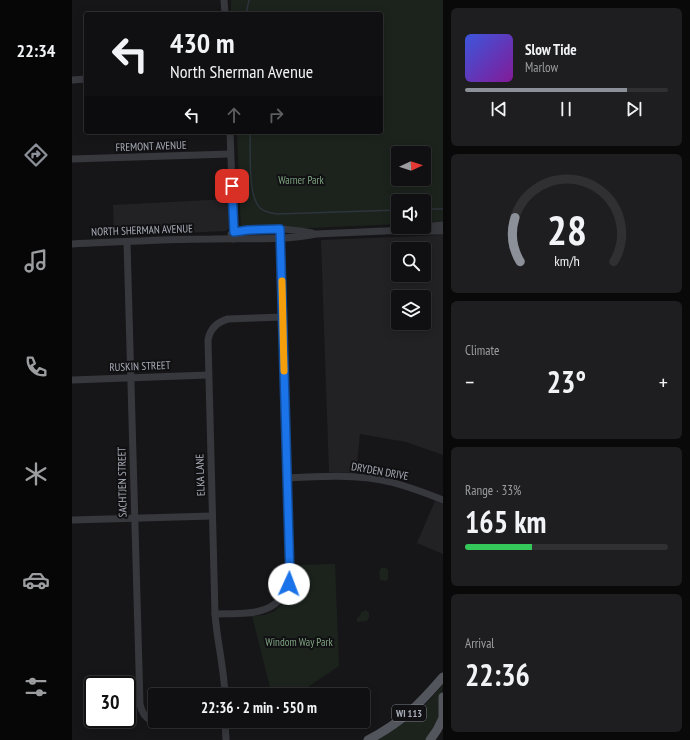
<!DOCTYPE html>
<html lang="en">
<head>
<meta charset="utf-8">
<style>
  body { margin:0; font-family:"PT Sans Narrow",sans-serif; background:#1e1e20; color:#f1f3f6; height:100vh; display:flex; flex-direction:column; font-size:15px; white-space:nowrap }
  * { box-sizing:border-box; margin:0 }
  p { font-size:13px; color:#9c9d9f }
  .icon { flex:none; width:22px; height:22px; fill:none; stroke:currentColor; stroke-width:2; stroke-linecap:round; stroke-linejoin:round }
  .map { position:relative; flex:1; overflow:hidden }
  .details { display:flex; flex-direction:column; gap:8px; padding:8px; background:#09090a; width:247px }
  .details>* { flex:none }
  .hud { position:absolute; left:12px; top:12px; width:299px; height:122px; border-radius:4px; box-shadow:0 2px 10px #0003,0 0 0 1px #303032; background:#101012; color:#f1f3f6; overflow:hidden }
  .needle { width:26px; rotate:87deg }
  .controls { position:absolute; left:319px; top:146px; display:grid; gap:8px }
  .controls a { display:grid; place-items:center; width:40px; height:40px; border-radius:4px; background:#101012; box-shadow:0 2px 10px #0003,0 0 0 1px #303032; font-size:20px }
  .speed { position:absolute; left:12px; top:676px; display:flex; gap:8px; font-size:20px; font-weight:700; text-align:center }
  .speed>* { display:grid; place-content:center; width:52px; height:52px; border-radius:50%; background:#101012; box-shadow:0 2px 10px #0003,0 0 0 1px #303032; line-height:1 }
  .speed .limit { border:2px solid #111; border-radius:6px; background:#fff; color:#111 }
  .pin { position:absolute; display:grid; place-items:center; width:34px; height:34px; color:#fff; margin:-17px; border-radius:8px; box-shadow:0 2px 6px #0006 }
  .me { position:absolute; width:44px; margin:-22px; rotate:2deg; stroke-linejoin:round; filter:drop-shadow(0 0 3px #0008) }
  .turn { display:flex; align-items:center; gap:14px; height:84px; padding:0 20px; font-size:18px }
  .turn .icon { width:52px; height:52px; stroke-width:2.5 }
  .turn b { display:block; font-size:28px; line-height:34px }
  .lanes { display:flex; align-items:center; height:38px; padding:0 20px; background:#0003; justify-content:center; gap:20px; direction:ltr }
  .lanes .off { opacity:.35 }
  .big { font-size:30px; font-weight:700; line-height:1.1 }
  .details .widget { flex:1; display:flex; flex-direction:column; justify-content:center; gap:6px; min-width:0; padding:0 14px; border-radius:6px; background:#1e1e20 }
  .details .dial { align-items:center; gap:0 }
  .dial svg { height:104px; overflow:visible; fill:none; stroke:#303032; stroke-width:7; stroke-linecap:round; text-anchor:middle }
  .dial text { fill:#f1f3f6; stroke:none }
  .song { display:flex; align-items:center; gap:12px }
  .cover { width:48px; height:48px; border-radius:6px; background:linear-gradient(135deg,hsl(230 70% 55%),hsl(290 70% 35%)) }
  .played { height:4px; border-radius:2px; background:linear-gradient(90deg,#8c9099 80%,#303032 80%) }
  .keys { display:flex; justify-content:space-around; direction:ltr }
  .heat { display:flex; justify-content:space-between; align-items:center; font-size:22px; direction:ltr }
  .charge { height:6px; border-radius:3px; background:linear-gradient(90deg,#34c759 33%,#303032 0) }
  .trip { position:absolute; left:76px; top:688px; width:222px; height:40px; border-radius:4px; background:#101012; box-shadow:0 2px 10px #0003,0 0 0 1px #303032; font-weight:700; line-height:40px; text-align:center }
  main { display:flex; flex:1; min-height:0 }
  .tab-bar { display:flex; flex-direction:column; width:72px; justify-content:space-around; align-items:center; background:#060607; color:#9c9d9f }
  .tab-bar .icon { width:28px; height:28px }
  .tab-bar .current { color:#8c9099 }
  .tab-bar b { font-size:18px; color:#f1f3f6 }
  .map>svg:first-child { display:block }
</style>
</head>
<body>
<main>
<nav class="tab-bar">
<b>22:34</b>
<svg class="icon current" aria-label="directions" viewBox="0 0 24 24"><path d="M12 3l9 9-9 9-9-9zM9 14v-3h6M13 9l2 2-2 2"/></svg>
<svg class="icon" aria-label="music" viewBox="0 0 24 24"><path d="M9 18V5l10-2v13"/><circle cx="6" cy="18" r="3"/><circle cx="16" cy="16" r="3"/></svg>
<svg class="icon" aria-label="phone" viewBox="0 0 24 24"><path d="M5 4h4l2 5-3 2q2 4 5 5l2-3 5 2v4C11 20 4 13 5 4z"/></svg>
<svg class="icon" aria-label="climate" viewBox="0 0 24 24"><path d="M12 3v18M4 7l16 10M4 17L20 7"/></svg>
<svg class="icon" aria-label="car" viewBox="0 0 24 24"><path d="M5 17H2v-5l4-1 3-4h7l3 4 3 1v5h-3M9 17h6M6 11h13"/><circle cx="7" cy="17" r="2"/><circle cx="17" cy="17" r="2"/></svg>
<svg class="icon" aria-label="filters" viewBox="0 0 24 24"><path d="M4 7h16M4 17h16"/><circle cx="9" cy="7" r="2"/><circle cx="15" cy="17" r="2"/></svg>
</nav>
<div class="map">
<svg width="371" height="740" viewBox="0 0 371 740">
  <rect width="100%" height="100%" fill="#161618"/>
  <!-- built -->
  <g fill="#222225" fill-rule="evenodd">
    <polygon points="156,199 157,228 154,231 42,236 41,205"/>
    <path d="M371 235V455L334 442 288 434 284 473 257 472 249 240ZM326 249H352V275H326ZM326 297H352V323H326Z"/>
    <polygon points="363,501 371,504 371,554 345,543"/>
  </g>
  <!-- green -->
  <g fill="#1c231d" fill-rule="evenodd">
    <path d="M159 0H371V222L352 223V201H326V224L169 231 165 132H309V14H159ZM326 153H352V179H326Z"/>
    <polygon points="263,564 267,666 224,695 200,695 180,616 192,615 203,611 211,603 224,579 223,565"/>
    <polygon points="309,568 314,568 316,570 316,579 314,581 308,580 307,572"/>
    <polygon points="294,610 297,613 297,617 295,621 285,622 285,618 288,616 289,612"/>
    <path d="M371 684 368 715 354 740H303C330 726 353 708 371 684Z"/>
  </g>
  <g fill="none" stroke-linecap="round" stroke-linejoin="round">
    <!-- stream -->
    <g stroke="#2c353c" stroke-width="1.5">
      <polyline points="174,14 177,0"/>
      <path d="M178 132C179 150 175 195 188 208 192 212 199 213 205 214L326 210"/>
      <polyline points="352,209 371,209"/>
    </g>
    <!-- minor -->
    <g stroke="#37383d" stroke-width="7">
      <polyline points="152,0 153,14"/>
      <polyline points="0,80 14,79"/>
      <polyline points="158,132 162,239"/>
      <polyline points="0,159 158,154"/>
      <polyline points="352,227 371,225"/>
      <polyline points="345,231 371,231"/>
      <path d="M159 234C182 226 215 228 240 233"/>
      <path d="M55 242 68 704C72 724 85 722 102 721"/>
      <path d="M0 244C47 242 94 239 140 239 175 238 210 241 244 234L335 230 351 227"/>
      <polyline points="0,380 136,375"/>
      <path d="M215 478C249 476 285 474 319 482 337 487 354 493 371 500"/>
      <polyline points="0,520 140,516"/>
      <path d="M143 614C175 613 209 618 218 578L208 229"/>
      <path d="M153 695C152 668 145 641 143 614L136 340C138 329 145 322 156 319L211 317"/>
      <polyline points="153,721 154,740"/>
    </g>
    <!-- major -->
    <g stroke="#53555c" stroke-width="9">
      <polyline points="371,697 371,716"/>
      <path d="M296 740C330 722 346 706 371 677"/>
      <polyline points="358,740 365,730 371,718"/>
    </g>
  </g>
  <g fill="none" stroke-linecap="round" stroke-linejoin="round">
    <!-- route casing -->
    <g stroke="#114b97" stroke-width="10">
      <polyline id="route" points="160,186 162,232 176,230 208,229 218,578 217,584"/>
    </g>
    <!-- route -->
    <use href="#route" stroke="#1a73e8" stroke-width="7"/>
    <!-- slow -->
    <polyline stroke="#f59e0b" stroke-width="7" points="210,281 212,371"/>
  </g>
  <g text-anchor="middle" stroke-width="4" stroke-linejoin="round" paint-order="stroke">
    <!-- shield labels -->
    <rect fill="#111113" stroke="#7b7e86" stroke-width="1" x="320" y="705" width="34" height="16" rx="3"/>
    <g font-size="10" font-weight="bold" fill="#a8adb8">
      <text x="337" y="717">WI 113</text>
    </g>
    <!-- street labels -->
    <g font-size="11" fill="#a8adb8" stroke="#111113">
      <text transform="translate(79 146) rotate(-2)" y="4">FREMONT AVENUE</text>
      <text transform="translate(70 230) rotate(-2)" y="4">NORTH SHERMAN AVENUE</text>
      <text transform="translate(68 366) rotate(-2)" y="4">RUSKIN STREET</text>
      <text transform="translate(308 471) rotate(10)" y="4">DRYDEN DRIVE</text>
      <text transform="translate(128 475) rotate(-92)" y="4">ELKA LANE</text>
      <text transform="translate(50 482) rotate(-91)" y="4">SACHTJEN STREET</text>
    </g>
    <!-- park labels -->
    <g font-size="11" fill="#7fa381" stroke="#111113">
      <text x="229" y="184">Warner Park</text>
      <text x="227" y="646">Windom Way Park</text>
    </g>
  </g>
</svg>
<div class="controls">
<a><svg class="needle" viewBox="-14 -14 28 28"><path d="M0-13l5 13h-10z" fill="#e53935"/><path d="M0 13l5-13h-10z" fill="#9c9d9f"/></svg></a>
<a><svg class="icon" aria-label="sound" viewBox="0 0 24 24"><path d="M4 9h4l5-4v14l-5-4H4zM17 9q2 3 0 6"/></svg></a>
<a><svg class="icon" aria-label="search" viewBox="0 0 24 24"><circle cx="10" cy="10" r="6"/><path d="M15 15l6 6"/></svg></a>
<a><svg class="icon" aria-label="layers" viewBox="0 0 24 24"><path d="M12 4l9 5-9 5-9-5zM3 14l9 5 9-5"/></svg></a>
</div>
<div class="speed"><div class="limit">30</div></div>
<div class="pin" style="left:160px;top:186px;background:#d93025"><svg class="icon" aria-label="arrive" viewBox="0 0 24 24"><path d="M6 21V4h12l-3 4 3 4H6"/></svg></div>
<svg class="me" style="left:217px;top:584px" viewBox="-20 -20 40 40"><circle r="19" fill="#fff"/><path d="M0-13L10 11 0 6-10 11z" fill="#1a73e8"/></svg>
<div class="trip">22:36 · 2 min · 550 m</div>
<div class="hud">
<div class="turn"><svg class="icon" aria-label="left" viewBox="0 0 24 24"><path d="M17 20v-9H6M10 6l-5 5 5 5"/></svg><div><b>430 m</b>North Sherman Avenue</div></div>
<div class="lanes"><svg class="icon" aria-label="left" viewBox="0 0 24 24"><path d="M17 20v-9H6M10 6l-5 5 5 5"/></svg><svg class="icon off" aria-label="ahead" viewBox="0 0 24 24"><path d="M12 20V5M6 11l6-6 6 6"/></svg><svg class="icon off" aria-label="right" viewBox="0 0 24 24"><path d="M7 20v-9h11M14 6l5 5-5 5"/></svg></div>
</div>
</div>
<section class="details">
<div class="widget">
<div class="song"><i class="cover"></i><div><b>Slow Tide</b><p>Marlow</p></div></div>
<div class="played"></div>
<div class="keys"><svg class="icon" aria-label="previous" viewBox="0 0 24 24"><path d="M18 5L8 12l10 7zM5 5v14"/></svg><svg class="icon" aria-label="pause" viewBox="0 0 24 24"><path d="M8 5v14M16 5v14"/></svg><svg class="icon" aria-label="next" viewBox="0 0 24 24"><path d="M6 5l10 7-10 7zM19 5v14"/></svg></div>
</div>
<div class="widget dial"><svg viewBox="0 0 100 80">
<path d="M14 69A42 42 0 1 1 86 69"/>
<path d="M14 69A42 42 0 0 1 10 35" stroke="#8c9099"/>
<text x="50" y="56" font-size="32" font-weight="700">28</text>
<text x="50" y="72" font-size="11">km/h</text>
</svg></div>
<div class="widget"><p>Climate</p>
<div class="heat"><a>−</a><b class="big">23°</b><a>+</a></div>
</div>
<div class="widget"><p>Range · 33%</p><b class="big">165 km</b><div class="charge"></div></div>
<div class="widget"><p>Arrival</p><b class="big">22:36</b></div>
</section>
</main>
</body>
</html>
